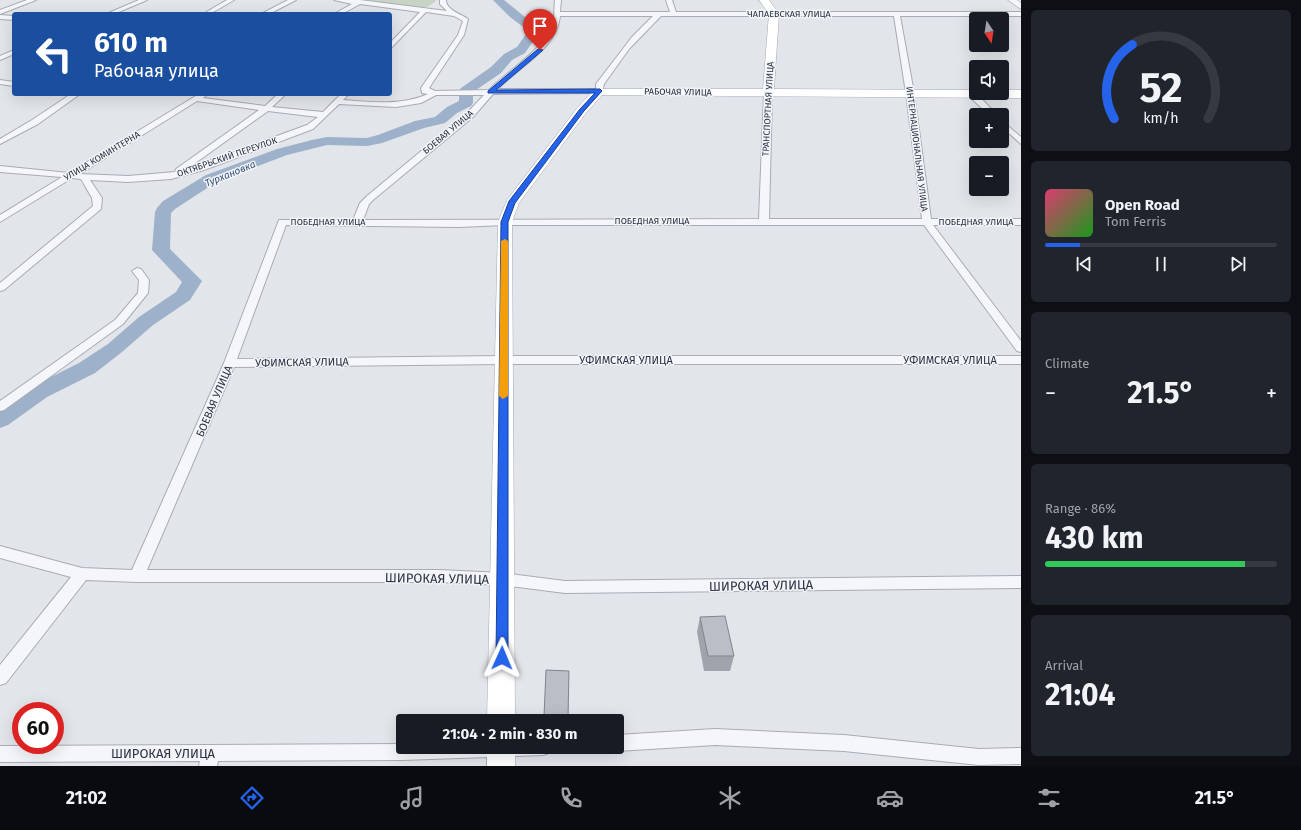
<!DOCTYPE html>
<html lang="en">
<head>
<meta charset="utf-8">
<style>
  body { margin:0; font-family:"Fira Sans",sans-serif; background:#20242c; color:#f1f3f6; height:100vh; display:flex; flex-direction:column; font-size:15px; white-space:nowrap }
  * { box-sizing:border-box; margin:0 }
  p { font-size:13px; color:#9ea1a6 }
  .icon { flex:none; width:22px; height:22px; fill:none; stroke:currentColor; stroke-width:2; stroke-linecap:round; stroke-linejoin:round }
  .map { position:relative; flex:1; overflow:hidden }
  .details { display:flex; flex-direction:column; gap:10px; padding:10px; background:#0d0f14; width:280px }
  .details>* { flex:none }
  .guide { position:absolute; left:12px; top:12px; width:380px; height:84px; border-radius:4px; box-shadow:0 4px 16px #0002; background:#1a4fa0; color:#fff; overflow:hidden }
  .needle { width:26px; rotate:168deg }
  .tools { position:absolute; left:969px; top:12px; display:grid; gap:8px }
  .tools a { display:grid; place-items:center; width:40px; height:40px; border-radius:4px; background:#171b24; box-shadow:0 4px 16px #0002; font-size:20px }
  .speed { position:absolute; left:12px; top:702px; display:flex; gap:8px; font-size:20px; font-weight:700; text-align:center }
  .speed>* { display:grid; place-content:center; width:52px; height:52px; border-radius:50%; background:#171b24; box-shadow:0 4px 16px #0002; line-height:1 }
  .speed .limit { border:6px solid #d22; background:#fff; color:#111 }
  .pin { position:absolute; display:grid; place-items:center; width:34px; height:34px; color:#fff; margin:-41px -17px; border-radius:50% 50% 50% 0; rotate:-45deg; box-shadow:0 0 4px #0007 }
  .pin .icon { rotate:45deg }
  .me { position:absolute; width:44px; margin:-22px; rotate:1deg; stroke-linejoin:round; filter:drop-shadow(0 0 3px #0008) }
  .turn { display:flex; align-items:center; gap:14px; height:84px; padding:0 16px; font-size:18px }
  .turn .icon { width:52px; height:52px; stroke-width:2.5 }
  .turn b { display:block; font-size:28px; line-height:34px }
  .big { font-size:30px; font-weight:700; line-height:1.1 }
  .details .tile { flex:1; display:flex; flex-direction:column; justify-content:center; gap:6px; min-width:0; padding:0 14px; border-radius:6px; background:#20242c }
  .details .dial { align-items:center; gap:0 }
  .dial svg { height:104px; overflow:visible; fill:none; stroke:#363941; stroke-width:7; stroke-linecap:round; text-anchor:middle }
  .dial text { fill:#f1f3f6; stroke:none }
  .song { display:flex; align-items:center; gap:12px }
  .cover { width:48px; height:48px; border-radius:6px; background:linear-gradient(135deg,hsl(340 70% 55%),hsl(120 70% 35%)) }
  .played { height:4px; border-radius:2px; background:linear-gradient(90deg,#2563eb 15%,#363941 15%) }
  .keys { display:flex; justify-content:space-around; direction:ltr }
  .heat { display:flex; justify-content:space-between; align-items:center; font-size:22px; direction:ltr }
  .charge { height:6px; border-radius:3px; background:linear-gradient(90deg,#34c759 86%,#363941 0) }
  .trip { position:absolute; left:396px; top:714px; width:228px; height:40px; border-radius:4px; background:#171b24; box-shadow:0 4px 16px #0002; font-weight:700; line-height:40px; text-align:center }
  .tabs { display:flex; height:64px; justify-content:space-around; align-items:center; background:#090b0e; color:#9ea1a6 }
  .tabs .icon { width:28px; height:28px }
  .tabs .selected { color:#2563eb }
  .tabs b { font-size:18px; color:#f1f3f6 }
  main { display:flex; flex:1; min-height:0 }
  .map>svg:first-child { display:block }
</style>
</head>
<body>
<main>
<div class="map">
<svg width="1021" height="766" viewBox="0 0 1021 766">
  <rect width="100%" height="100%" fill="#e2e5ea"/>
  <!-- green -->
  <path fill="#c7d4c4" d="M372 0H436C426 16 384 5 367 2Z"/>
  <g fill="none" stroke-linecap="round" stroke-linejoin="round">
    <!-- river -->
    <polygon fill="#9eb1ca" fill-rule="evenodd" points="493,0 504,0 536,26 538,34 525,53 512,60 501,73 473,92 473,103 471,106 457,113 445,123 424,128 382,143 367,146 327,145 287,155 218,181 175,209 171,213 170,249 202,281 190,300 153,325 122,352 95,373 47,397 8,425 0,428 0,409 31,387 79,363 108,344 139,317 176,292 182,282 152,250 155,212 157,208 163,201 206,175 277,149 312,140 327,137 367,138 378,135 415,121 435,117 447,107 459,101 459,91 461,88 491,67 504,54 517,47 526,34 526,29 510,17"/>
    <!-- minor casing -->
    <g stroke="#a7acb4" stroke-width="2">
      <g id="minor">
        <polygon points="27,0 36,0 0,14 0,10"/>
        <polygon points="139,0 147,0 114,14 106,14"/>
        <polygon points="227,0 234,0 210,14 203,14"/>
        <polygon points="288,0 296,0 269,14 261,14"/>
        <path d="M334 0H360L447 11 440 4V0H446C446 10 461 14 468 19L464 35 429 88 435 91 489 90C508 70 546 49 553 22 555 15 554 7 555 0H561L560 12H670L666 0H672L676 12H1021V16H900L914 93 931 219H1021V225H933L1021 341V352L1017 351 924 225H505L459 227 286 225 237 359 503 356H1021V364H503L234 367 147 570H439L503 573 565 581 1021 576V588L565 593 503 585 439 582H137L86 580 6 683 0 685V665L71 577 0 558V546L82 568 132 570 224 363 279 220H353L360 203 367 196 467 113 484 95H436L421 103 396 107 339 104 313 129 204 170 171 179 128 182 90 180 102 198 101 209 4 290 0 291V283L93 206 92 198 81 179 72 178 0 222V215L62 177 0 172V166L69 173 199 94H208L203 98 265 106 278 94H286L272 107 323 112 341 94H349L343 100C372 102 401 106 428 94L422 93 421 88 458 35 463 21 454 16 426 12 390 49V43L420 12 360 4 342 14H334L352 4ZM560 16H653L632 37 596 84V89H498C518 67 557 49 560 16ZM661 16H894L906 93 922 219H769L772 93 768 91 764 93 759 219 363 220 369 204 373 200 473 117 493 94 602 93 604 84 629 49ZM197 101 259 110 176 169 175 172 128 176 80 174ZM268 111 318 117 307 125 187 169Z"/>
        <polygon points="0,15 14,16 14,20 0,19"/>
        <polygon points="14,50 14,54 0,60 0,56"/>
        <polygon points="0,80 14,82 14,86 0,84"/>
        <polygon points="969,92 975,92 997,115 989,115 969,96"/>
        <polygon points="71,94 80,94 38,124 0,144 0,139 32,120"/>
        <polygon points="1002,121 1021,137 1021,144 1002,127"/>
        <polygon points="137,268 141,269 149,280 148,293 123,324 4,410 0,411 0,401 115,320 138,293 139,280 132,271"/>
        <polygon points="715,729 844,735 979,749 1021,748 1021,764 979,765 844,751 715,745 617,751 610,747 617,747 617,735"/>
        <polygon points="403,744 403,747 552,747 549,753 543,755 402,760 218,761 217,766 199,766 200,761 0,762 0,746"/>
      </g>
    </g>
    <!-- tertiary casing -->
    <g stroke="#a7acb4" stroke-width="1">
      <polygon id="tertiary" points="1008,0 1017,0 1021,3 1021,9"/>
    </g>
    <!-- primary casing -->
    <g stroke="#a2a9b6" stroke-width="1">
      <g id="primary">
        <polygon points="759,0 769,0 779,14 774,89 976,90 976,93 1002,93 1002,90 1021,90 1021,98 602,95 586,113 519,203 512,222 515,721 487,721 498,222 507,200 578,107 595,89 763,89 769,14"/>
        <rect x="487" y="747" width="28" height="19"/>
      </g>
    </g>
    <!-- minor -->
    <use href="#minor" fill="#f5f6f9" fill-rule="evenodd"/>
    <!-- tertiary -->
    <use href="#tertiary" fill="#f5f6f9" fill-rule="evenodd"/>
    <!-- primary -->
    <use href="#primary" fill="#fff" fill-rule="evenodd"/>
  </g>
  <!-- wall -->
  <g fill="#a0a3ab">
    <polygon points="700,617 734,656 730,671 704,671 697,632"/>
    <polygon points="546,670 569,671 568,721 544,721"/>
  </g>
  <!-- building -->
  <g fill="#babec7" stroke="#82858b">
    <polygon points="725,616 734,656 708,656 700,617"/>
    <polygon points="546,670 569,671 568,717 544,716"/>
  </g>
  <!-- route -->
  <polygon fill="#2563eb" stroke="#184099" points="538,49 543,50 496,90 600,89 602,91 584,111 515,203 508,222 508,658 507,662 502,663 498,662 496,658 501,222 509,201 580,109 595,93 488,93 488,91"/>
  <!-- slow -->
  <polygon fill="#f59e0b" points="505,239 508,241 508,396 503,399 499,396 501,241"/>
  <g text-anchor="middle" stroke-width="3" stroke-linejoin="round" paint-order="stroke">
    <!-- far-street labels -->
    <g font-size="9" fill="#2a3242" stroke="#f2f4f8">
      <text x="789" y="17">ЧАПАЕВСКАЯ УЛИЦА</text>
      <text transform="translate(678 92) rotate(1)" y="3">РАБОЧАЯ УЛИЦА</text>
      <text transform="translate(768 109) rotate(-87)" y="3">ТРАНСПОРТНАЯ УЛИЦА</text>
      <text transform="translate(448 132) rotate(-40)" y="3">БОЕВАЯ УЛИЦА</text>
      <text transform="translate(917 149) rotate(83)" y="3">ИНТЕРНАЦИОНАЛЬНАЯ УЛИЦА</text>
      <text transform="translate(102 156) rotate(-31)" y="3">УЛИЦА КОМИНТЕРНА</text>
      <text transform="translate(227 157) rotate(-19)" y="3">ОКТЯБРЬСКИЙ ПЕРЕУЛОК</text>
      <text x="652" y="224">ПОБЕДНАЯ УЛИЦА</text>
      <text x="328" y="225">ПОБЕДНАЯ УЛИЦА</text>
      <text x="976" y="225">ПОБЕДНАЯ УЛИЦА</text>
    </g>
    <!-- far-water labels -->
    <g font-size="10" font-style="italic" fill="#354f76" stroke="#f2f4f8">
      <text transform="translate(230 173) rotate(-22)" y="4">Турхановка</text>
    </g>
    <!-- street labels -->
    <g font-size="11" fill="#2a3242" stroke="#f2f4f8">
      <text x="626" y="364">УФИМСКАЯ УЛИЦА</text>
      <text x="950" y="364">УФИМСКАЯ УЛИЦА</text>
      <text transform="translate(302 362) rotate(-1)" y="4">УФИМСКАЯ УЛИЦА</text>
      <text transform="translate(214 401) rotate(-67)" y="4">БОЕВАЯ УЛИЦА</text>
    </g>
    <!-- near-street labels -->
    <g font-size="13" fill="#2a3242" stroke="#f2f4f8">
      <text transform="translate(437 578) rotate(1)" y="5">ШИРОКАЯ УЛИЦА</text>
      <text transform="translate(761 585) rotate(-1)" y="5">ШИРОКАЯ УЛИЦА</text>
      <text x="163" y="758">ШИРОКАЯ УЛИЦА</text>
    </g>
  </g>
</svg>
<div class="tools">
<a><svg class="needle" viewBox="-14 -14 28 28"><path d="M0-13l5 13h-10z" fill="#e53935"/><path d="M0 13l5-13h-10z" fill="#9ea1a6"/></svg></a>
<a><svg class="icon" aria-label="sound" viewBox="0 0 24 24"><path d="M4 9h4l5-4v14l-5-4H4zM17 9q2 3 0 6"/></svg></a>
<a>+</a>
<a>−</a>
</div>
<div class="speed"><div class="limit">60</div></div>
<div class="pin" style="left:540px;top:50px;background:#d93025"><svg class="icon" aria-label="arrive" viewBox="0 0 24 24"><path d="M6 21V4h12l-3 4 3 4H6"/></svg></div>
<svg class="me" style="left:502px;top:658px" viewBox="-20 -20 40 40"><path d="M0-17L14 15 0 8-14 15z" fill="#2563eb" stroke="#fff" stroke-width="4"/></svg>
<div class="trip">21:04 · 2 min · 830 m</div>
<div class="guide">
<div class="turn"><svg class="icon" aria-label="left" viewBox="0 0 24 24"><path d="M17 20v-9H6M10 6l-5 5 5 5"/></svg><div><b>610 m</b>Рабочая улица</div></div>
</div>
</div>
<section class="details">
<div class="tile dial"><svg viewBox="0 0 100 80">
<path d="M14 69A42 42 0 1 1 86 69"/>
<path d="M14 69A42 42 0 0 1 28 12" stroke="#2563eb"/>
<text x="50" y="56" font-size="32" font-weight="700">52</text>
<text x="50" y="72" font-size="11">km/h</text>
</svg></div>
<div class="tile">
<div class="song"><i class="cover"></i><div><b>Open Road</b><p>Tom Ferris</p></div></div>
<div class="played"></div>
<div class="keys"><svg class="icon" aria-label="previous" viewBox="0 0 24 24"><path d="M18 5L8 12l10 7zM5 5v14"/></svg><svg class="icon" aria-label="pause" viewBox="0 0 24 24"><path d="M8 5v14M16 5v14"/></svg><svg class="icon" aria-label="next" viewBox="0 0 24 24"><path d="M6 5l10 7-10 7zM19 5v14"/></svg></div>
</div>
<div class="tile"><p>Climate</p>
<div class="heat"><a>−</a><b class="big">21.5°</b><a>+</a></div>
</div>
<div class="tile"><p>Range · 86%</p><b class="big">430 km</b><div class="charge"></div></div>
<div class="tile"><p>Arrival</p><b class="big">21:04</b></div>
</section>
</main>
<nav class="tabs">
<b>21:02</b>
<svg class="icon selected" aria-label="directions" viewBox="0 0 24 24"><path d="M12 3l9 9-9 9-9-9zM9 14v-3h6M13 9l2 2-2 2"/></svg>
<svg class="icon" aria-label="music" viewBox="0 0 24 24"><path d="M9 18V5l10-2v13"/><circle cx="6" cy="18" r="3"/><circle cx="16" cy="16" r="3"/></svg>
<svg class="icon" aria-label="phone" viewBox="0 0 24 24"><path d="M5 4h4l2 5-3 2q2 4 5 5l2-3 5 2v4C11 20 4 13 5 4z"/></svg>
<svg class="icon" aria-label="climate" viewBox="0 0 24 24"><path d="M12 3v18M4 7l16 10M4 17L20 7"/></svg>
<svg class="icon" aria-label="car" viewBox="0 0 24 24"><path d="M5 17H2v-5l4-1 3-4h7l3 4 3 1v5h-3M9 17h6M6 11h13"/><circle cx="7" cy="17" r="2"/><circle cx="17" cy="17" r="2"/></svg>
<svg class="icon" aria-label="filters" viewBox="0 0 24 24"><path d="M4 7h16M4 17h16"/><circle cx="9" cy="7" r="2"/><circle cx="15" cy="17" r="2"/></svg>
<b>21.5°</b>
</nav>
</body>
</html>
